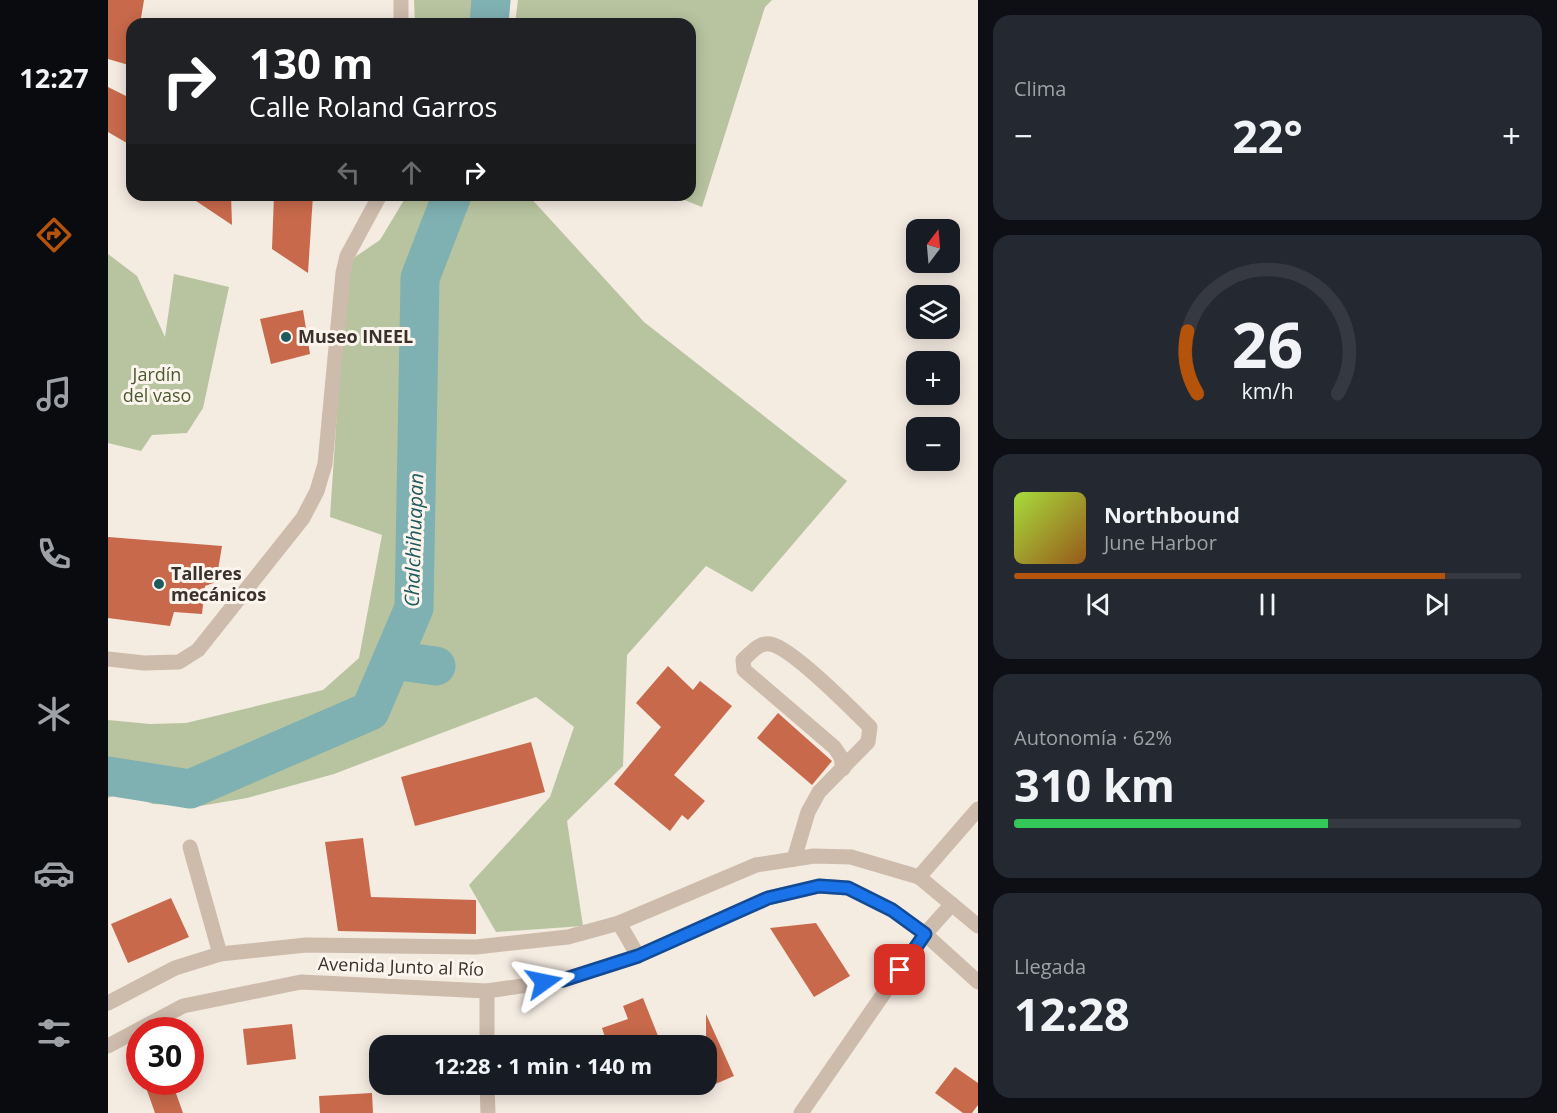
<!DOCTYPE html>
<html lang="es">
<head>
<meta charset="utf-8">
<style>
  body { margin:0; font-family:"Open Sans",sans-serif; background:#242831; color:#f1f3f6; height:100vh; display:flex; flex-direction:column; font-size:22px; white-space:nowrap }
  * { box-sizing:border-box; margin:0 }
  p { font-size:20px; color:#9ea1a6 }
  .icon { flex:none; width:33px; height:33px; fill:none; stroke:currentColor; stroke-width:2; stroke-linecap:round; stroke-linejoin:round }
  .map { position:relative; flex:1; overflow:hidden }
  .drawer { display:flex; flex-direction:column; gap:15px; padding:15px; background:#0d0f14; width:579px }
  .drawer>* { flex:none }
  .guide { position:absolute; left:18px; top:18px; width:570px; height:183px; border-radius:18px; box-shadow:0 3px 15px #0003; background:#202124; color:#fff; overflow:hidden }
  .needle { width:39px; rotate:16deg }
  .tools { position:absolute; left:798px; top:219px; display:grid; gap:12px }
  .tools a { display:grid; place-items:center; width:54px; height:54px; border-radius:12px; background:#171b24; box-shadow:0 3px 15px #0003; font-size:30px }
  .speed { position:absolute; left:18px; top:1017px; display:flex; gap:12px; font-size:30px; font-weight:700; text-align:center }
  .speed>* { display:grid; place-content:center; width:78px; height:78px; border-radius:50%; background:#171b24; box-shadow:0 3px 15px #0003; line-height:1 }
  .speed .limit { border:9px solid #d22; background:#fff; color:#111 }
  .pin { position:absolute; display:grid; place-items:center; width:51px; height:51px; color:#fff; margin:-26px; border-radius:12px; box-shadow:0 3px 9px #0006 }
  .me { position:absolute; width:66px; margin:-33px; rotate:78deg; stroke-linejoin:round; filter:drop-shadow(0 0 4px #0008) }
  .turn { display:flex; align-items:center; gap:21px; height:126px; padding:0 24px; font-size:27px }
  .turn .icon { width:78px; height:78px; stroke-width:2.5 }
  .turn b { display:block; font-size:42px; line-height:51px }
  .lanes { display:flex; align-items:center; height:57px; padding:0 24px; background:#0003; justify-content:center; gap:30px; direction:ltr }
  .lanes .off { opacity:.35 }
  .big { font-size:45px; font-weight:700; line-height:1.1 }
  .drawer .card { flex:1; display:flex; flex-direction:column; justify-content:center; gap:9px; min-width:0; padding:0 21px; border-radius:18px; background:#242831 }
  .drawer .dial { align-items:center; gap:0 }
  .dial svg { height:156px; overflow:visible; fill:none; stroke:#363941; stroke-width:7; stroke-linecap:round; text-anchor:middle }
  .dial text { fill:#f1f3f6; stroke:none }
  .song { display:flex; align-items:center; gap:18px }
  .cover { width:72px; height:72px; border-radius:9px; background:linear-gradient(135deg,hsl(80 70% 55%),hsl(30 70% 35%)) }
  .played { height:6px; border-radius:3px; background:linear-gradient(90deg,#b45309 85%,#363941 85%) }
  .keys { display:flex; justify-content:space-around; direction:ltr }
  .heat { display:flex; justify-content:space-between; align-items:center; font-size:33px; direction:ltr }
  .charge { height:9px; border-radius:4px; background:linear-gradient(90deg,#34c759 62%,#363941 0) }
  .trip { position:absolute; left:261px; top:1035px; width:348px; height:60px; border-radius:18px; background:#171b24; box-shadow:0 3px 15px #0003; font-weight:700; line-height:60px; text-align:center }
  main { display:flex; flex:1; min-height:0 }
  .tab-bar { display:flex; flex-direction:column; width:108px; justify-content:space-around; align-items:center; background:#090b0e; color:#9ea1a6 }
  .tab-bar .icon { width:42px; height:42px }
  .tab-bar .selected { color:#b45309 }
  .tab-bar b { font-size:27px; color:#f1f3f6 }
  .map>svg:first-child { display:block }
</style>
</head>
<body>
<main>
<nav class="tab-bar">
<b>12:27</b>
<svg class="icon selected" aria-label="directions" viewBox="0 0 24 24"><path d="M12 3l9 9-9 9-9-9zM9 14v-3h6M13 9l2 2-2 2"/></svg>
<svg class="icon" aria-label="music" viewBox="0 0 24 24"><path d="M9 18V5l10-2v13"/><circle cx="6" cy="18" r="3"/><circle cx="16" cy="16" r="3"/></svg>
<svg class="icon" aria-label="phone" viewBox="0 0 24 24"><path d="M5 4h4l2 5-3 2q2 4 5 5l2-3 5 2v4C11 20 4 13 5 4z"/></svg>
<svg class="icon" aria-label="climate" viewBox="0 0 24 24"><path d="M12 3v18M4 7l16 10M4 17L20 7"/></svg>
<svg class="icon" aria-label="car" viewBox="0 0 24 24"><path d="M5 17H2v-5l4-1 3-4h7l3 4 3 1v5h-3M9 17h6M6 11h13"/><circle cx="7" cy="17" r="2"/><circle cx="17" cy="17" r="2"/></svg>
<svg class="icon" aria-label="filters" viewBox="0 0 24 24"><path d="M4 7h16M4 17h16"/><circle cx="9" cy="7" r="2"/><circle cx="15" cy="17" r="2"/></svg>
</nav>
<div class="map">
<svg width="870" height="1113" viewBox="0 0 870 1113">
  <rect width="100%" height="100%" fill="#f4ebe1"/>
  <!-- green -->
  <g fill="#b8c4a0">
    <polygon points="306,0 371,0 366,24 307,24"/>
    <polygon points="410,0 664,0 657,7 594,207 564,195 582,195 582,24 407,24"/>
    <polygon points="299,195 420,195 536,322 739,481 644,592 598,566 519,655 515,766 459,821 475,926 388,932 361,885 442,797 466,727 428,697 226,774 139,798 92,806 45,804 13,793 0,798 0,720 42,724 78,723 215,690 251,658 274,535 222,517 237,291 244,259 272,240"/>
    <polygon points="0,254 29,276 57,337 66,274 121,287 95,408 79,433 44,435 33,451 0,443"/>
  </g>
  <g fill="none" stroke-linecap="round" stroke-linejoin="round">
    <!-- river -->
    <g stroke="#7fb0b2" stroke-width="39">
      <polyline points="381,24 383,0"/>
      <polyline points="284,660 328,666"/>
      <polyline points="0,776 82,789 262,711 306,608 312,278 344,195"/>
    </g>
  </g>
  <!-- building -->
  <g fill="#c8694b">
    <polygon points="0,0 36,0 32,24 24,24 24,66 0,59"/>
    <polygon points="0,87 24,99 24,146 0,132"/>
    <polygon points="79,195 123,195 124,225"/>
    <polygon points="166,195 205,195 200,273 164,249"/>
    <polygon points="195,310 202,354 163,364 152,319"/>
    <polygon points="0,537 114,546 108,582 97,586 94,614 66,612 62,626 0,618"/>
    <polygon points="560,666 585,690 592,681 624,706 566,775 597,801 580,820 574,815 562,831 506,784 553,727 528,703"/>
    <polygon points="670,713 724,761 704,785 649,738"/>
    <polygon points="423,742 437,792 307,826 293,777"/>
    <polygon points="255,838 263,897 368,900 368,934 230,931 217,842"/>
    <polygon points="63,898 81,937 20,963 3,924"/>
    <polygon points="708,923 742,976 706,997 662,928"/>
    <polygon points="535,998 554,1046 500,1046 494,1028 520,1019 515,1006"/>
    <polygon points="598,1014 626,1076 598,1088"/>
    <polygon points="184,1024 188,1059 139,1065 135,1029"/>
    <polygon points="847,1067 870,1083 870,1105 864,1113 855,1113 827,1093"/>
    <polygon points="36,1082 64,1082 75,1113 47,1113"/>
    <polygon points="264,1093 265,1113 212,1113 211,1096"/>
  </g>
  <g fill="none" stroke-linecap="round" stroke-linejoin="round">
    <!-- minor -->
    <g stroke="#cdbbac" stroke-width="15">
      <polyline points="293,0 293,24"/>
      <polyline points="0,659 36,663 71,662 90,650 195,518 209,491 217,464 235,273 239,256 272,195"/>
      <polyline points="82,847 112,954"/>
      <path d="M686 859 700 812 711 792 760 742 762 727C745 710 683 647 662 644 651 642 643 653 635 660L636 670 726 747 733 757 735 769"/>
      <polyline points="811,877 870,809"/>
      <polyline points="511,923 530,956"/>
      <polyline points="379,991 379,1046"/>
      <polyline points="0,1003 67,968 112,954 198,945 368,947 460,937 511,923 648,865 706,856 743,857 811,877 870,926"/>
      <polyline points="0,1046 75,1006 193,982 379,991 455,980 530,956 660,898 711,886 740,888 784,910 817,934 870,982"/>
      <polyline points="379,1084 380,1113"/>
      <polyline points="693,1113 817,934 844,904"/>
    </g>
  </g>
  <g fill="none" stroke-linecap="round" stroke-linejoin="round">
    <!-- route casing -->
    <g stroke="#114b97" stroke-width="15">
      <polyline id="route" points="436,982 455,980 530,956 660,898 711,886 740,888 784,910 817,934 792,970"/>
    </g>
    <!-- route -->
    <use href="#route" stroke="#1a73e8" stroke-width="10"/>
  </g>
  <!-- markers -->
  <g fill="#1f5a5e" stroke="#fbf5ee" stroke-width="2">
    <circle cx="178" cy="337" r="6"/>
    <circle cx="51" cy="584" r="6"/>
  </g>
  <g text-anchor="middle" stroke-width="6" stroke-linejoin="round" paint-order="stroke">
    <!-- poi labels -->
    <g font-size="18" font-weight="bold" fill="#3b302b" stroke="#fbf5ee" text-anchor="start">
      <text x="190" y="343">Museo INEEL</text>
      <text x="63" y="580">Talleres<tspan x="63" dy="21">mecánicos</tspan></text>
    </g>
    <!-- park labels -->
    <g font-size="18" fill="#4a5a2e" stroke="#fbf5ee">
      <text x="49" y="381">Jardín<tspan x="49" dy="21">del vaso</tspan></text>
    </g>
    <!-- street labels -->
    <g font-size="18" fill="#3b302b" stroke="#fbf5ee">
      <text transform="translate(293 967) rotate(2)" y="6">Avenida Junto al Río</text>
    </g>
    <!-- water labels -->
    <g font-size="20" font-style="italic" fill="#1f5a5e" stroke="#fbf5ee">
      <text transform="translate(306 540) rotate(-88)" y="7">Chalchihuapan</text>
    </g>
  </g>
</svg>
<div class="tools">
<a><svg class="needle" viewBox="-14 -14 28 28"><path d="M0-13l5 13h-10z" fill="#e53935"/><path d="M0 13l5-13h-10z" fill="#9ea1a6"/></svg></a>
<a><svg class="icon" aria-label="layers" viewBox="0 0 24 24"><path d="M12 4l9 5-9 5-9-5zM3 14l9 5 9-5"/></svg></a>
<a>+</a>
<a>−</a>
</div>
<div class="speed"><div class="limit">30</div></div>
<div class="pin" style="left:792px;top:970px;background:#d93025"><svg class="icon" aria-label="arrive" viewBox="0 0 24 24"><path d="M6 21V4h12l-3 4 3 4H6"/></svg></div>
<svg class="me" style="left:436px;top:982px" viewBox="-20 -20 40 40"><path d="M0-17L14 15 0 8-14 15z" fill="#1a73e8" stroke="#fff" stroke-width="4"/></svg>
<div class="trip">12:28 · 1 min · 140 m</div>
<div class="guide">
<div class="turn"><svg class="icon" aria-label="right" viewBox="0 0 24 24"><path d="M7 20v-9h11M14 6l5 5-5 5"/></svg><div><b>130 m</b>Calle Roland Garros</div></div>
<div class="lanes"><svg class="icon off" aria-label="left" viewBox="0 0 24 24"><path d="M17 20v-9H6M10 6l-5 5 5 5"/></svg><svg class="icon off" aria-label="ahead" viewBox="0 0 24 24"><path d="M12 20V5M6 11l6-6 6 6"/></svg><svg class="icon" aria-label="right" viewBox="0 0 24 24"><path d="M7 20v-9h11M14 6l5 5-5 5"/></svg></div>
</div>
</div>
<section class="drawer">
<div class="card"><p>Clima</p>
<div class="heat"><a>−</a><b class="big">22°</b><a>+</a></div>
</div>
<div class="card dial"><svg viewBox="0 0 100 80">
<path d="M14 69A42 42 0 1 1 86 69"/>
<path d="M14 69A42 42 0 0 1 9 37" stroke="#b45309"/>
<text x="50" y="56" font-size="32" font-weight="700">26</text>
<text x="50" y="72" font-size="11">km/h</text>
</svg></div>
<div class="card">
<div class="song"><i class="cover"></i><div><b>Northbound</b><p>June Harbor</p></div></div>
<div class="played"></div>
<div class="keys"><svg class="icon" aria-label="previous" viewBox="0 0 24 24"><path d="M18 5L8 12l10 7zM5 5v14"/></svg><svg class="icon" aria-label="pause" viewBox="0 0 24 24"><path d="M8 5v14M16 5v14"/></svg><svg class="icon" aria-label="next" viewBox="0 0 24 24"><path d="M6 5l10 7-10 7zM19 5v14"/></svg></div>
</div>
<div class="card"><p>Autonomía · 62%</p><b class="big">310 km</b><div class="charge"></div></div>
<div class="card"><p>Llegada</p><b class="big">12:28</b></div>
</section>
</main>
</body>
</html>
